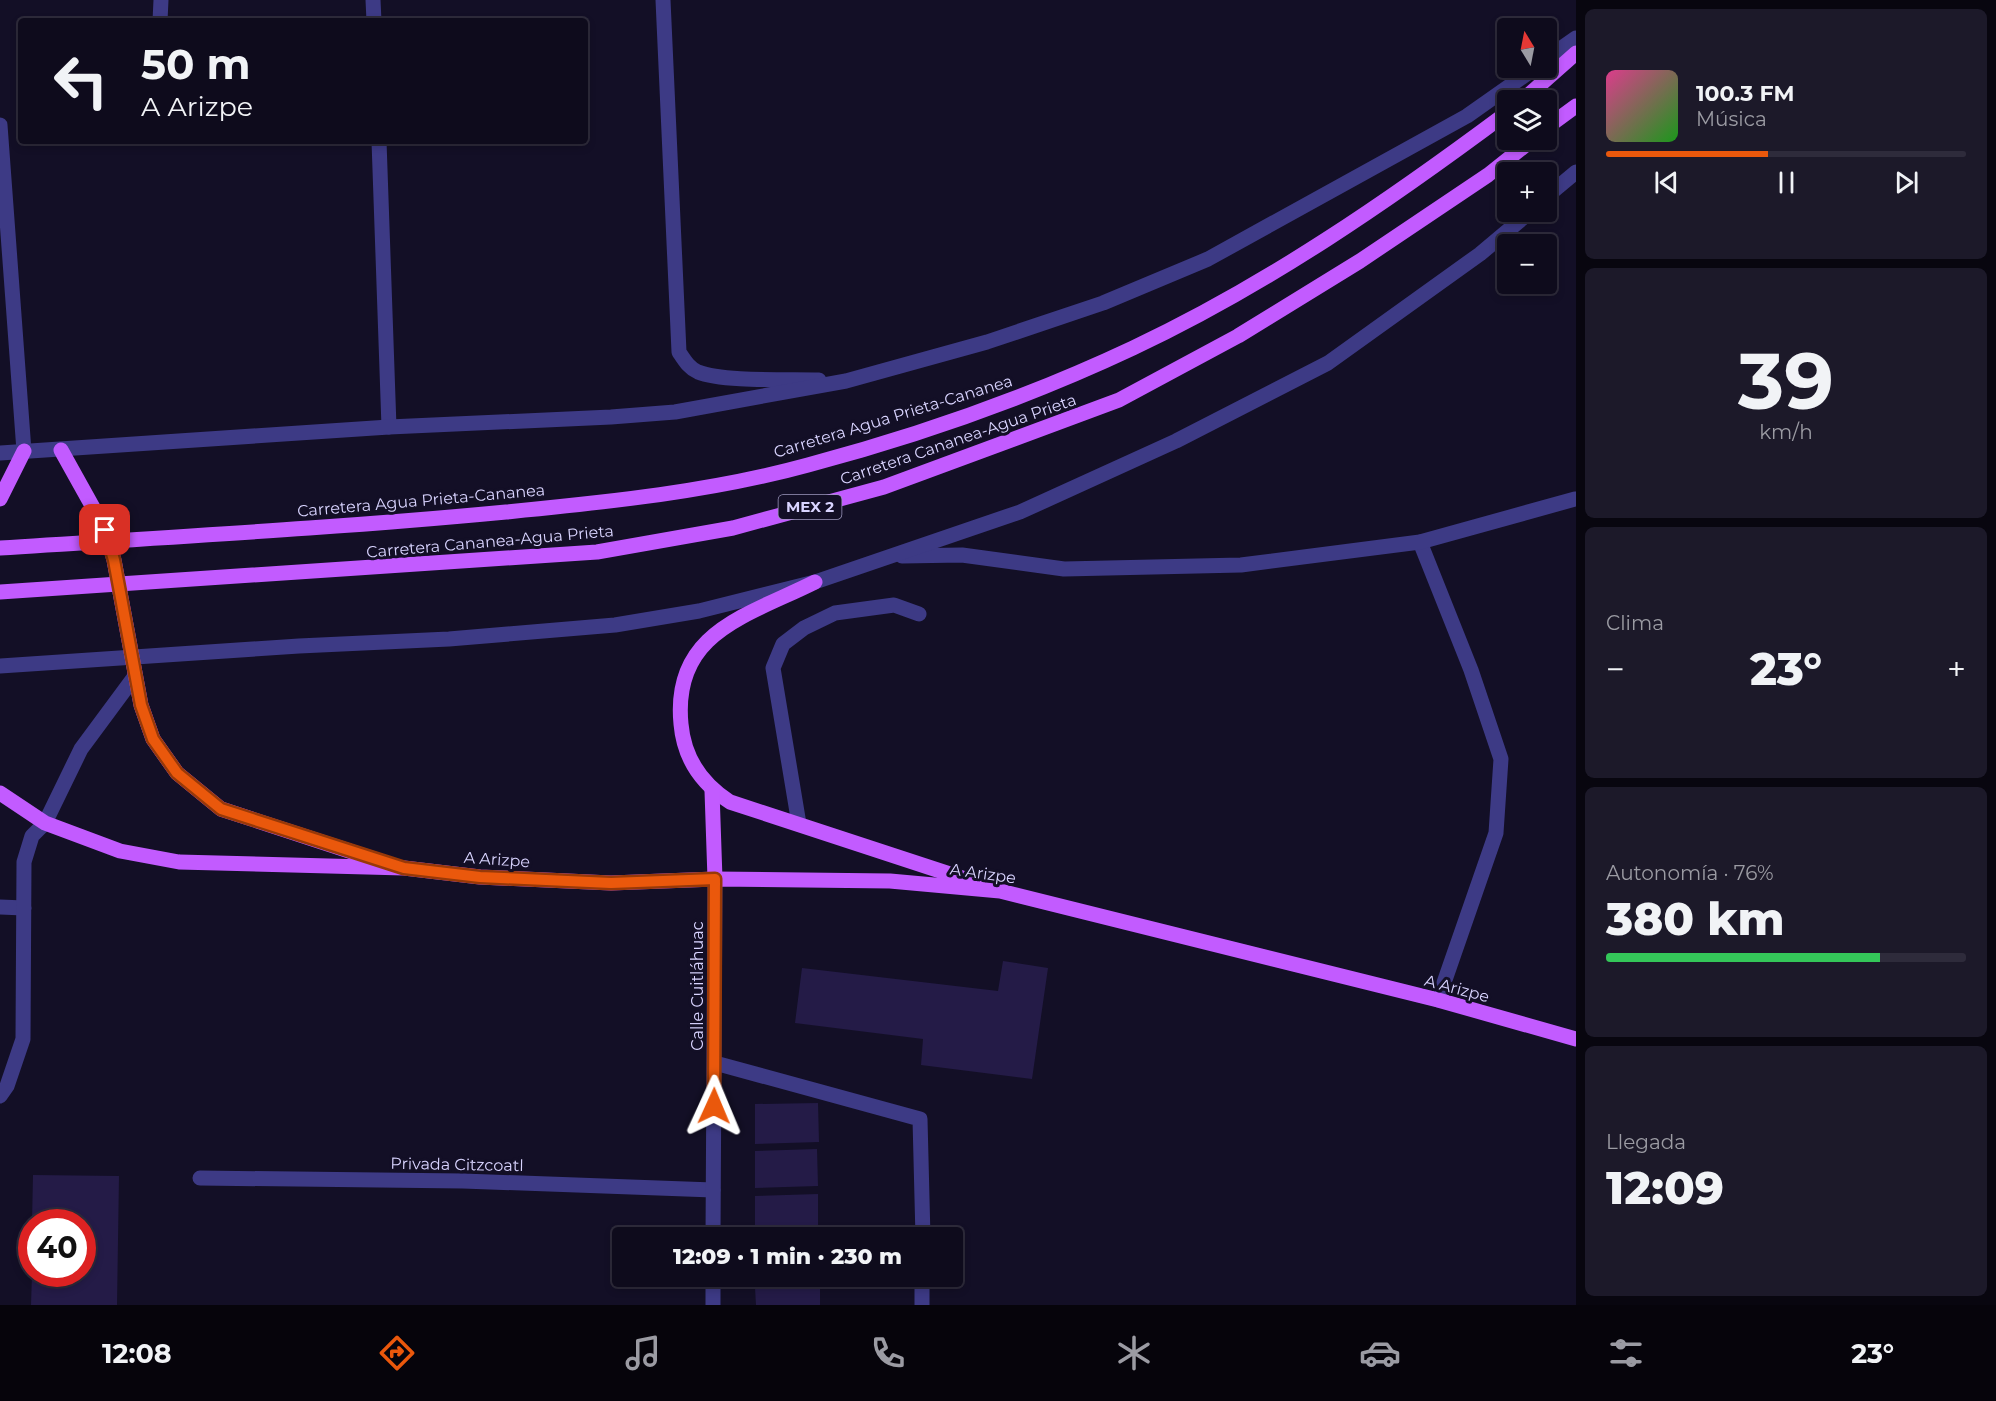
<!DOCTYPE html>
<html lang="es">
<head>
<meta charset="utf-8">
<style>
  body { margin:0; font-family:Montserrat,sans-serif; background:#1c1929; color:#f1f3f6; height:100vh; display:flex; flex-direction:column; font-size:22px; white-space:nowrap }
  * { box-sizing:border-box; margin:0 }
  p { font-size:20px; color:#9b9ba3 }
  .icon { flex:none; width:33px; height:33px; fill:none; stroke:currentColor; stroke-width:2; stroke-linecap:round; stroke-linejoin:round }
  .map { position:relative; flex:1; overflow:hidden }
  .details { display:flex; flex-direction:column; gap:9px; padding:9px; background:#08060f; width:420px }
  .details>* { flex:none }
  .guide { position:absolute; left:18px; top:18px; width:570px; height:126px; border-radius:6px; box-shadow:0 3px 9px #0003,0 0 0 2px #2e2b3b; background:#0e0b1c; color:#f1f3f6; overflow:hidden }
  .needle { width:39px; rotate:350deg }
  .tools { position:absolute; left:1497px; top:18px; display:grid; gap:12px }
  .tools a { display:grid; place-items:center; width:60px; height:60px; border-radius:6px; background:#0e0b1c; box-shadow:0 3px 9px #0003,0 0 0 2px #2e2b3b; font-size:30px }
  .speed { position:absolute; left:18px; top:1209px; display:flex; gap:12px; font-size:30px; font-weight:700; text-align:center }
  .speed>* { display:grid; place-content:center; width:78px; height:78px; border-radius:50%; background:#0e0b1c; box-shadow:0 3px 9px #0003,0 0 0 2px #2e2b3b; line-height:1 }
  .speed .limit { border:9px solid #d22; background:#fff; color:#111 }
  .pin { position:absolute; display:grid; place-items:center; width:51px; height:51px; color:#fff; margin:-26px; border-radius:12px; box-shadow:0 3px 9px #0006 }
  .me { position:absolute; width:66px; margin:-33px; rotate:1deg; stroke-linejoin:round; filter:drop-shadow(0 0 4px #0008) }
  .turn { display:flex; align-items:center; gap:21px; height:126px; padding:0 24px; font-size:27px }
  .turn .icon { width:78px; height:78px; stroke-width:2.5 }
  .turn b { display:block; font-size:42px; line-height:51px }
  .big { font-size:45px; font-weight:800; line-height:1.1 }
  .details .card { flex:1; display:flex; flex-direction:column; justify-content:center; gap:9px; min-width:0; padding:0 21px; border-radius:9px; background:#1c1929 }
  .details .dial { align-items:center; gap:0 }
  .dial b { font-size:78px; line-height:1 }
  .song { display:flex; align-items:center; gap:18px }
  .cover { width:72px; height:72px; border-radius:9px; background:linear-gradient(135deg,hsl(330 70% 55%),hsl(120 70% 35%)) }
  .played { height:6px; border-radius:3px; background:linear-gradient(90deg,#ea580c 45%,#2e2b3b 45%) }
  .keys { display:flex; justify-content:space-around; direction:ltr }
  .heat { display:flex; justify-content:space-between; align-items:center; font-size:33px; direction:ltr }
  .charge { height:9px; border-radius:4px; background:linear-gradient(90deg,#34c759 76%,#2e2b3b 0) }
  .trip { position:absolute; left:612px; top:1227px; width:351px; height:60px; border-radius:6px; background:#0e0b1c; box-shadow:0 3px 9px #0003,0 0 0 2px #2e2b3b; font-weight:800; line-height:60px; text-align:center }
  .tab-bar { display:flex; height:96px; justify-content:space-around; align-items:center; background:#06040b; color:#9b9ba3 }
  .tab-bar .icon { width:42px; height:42px }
  .tab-bar .on { color:#ea580c }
  .tab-bar b { font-size:27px; color:#f1f3f6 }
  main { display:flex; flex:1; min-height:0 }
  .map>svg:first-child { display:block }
</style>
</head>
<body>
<main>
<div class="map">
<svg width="1576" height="1305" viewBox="0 0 1576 1305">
  <rect width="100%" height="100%" fill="#130f26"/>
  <!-- building -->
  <g fill="#241b47">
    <polygon points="1003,961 1048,968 1032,1079 921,1065 923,1039 795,1023 802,968 998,991"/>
    <polygon points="818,1103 819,1142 755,1144 755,1104"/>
    <polygon points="817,1149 818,1186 755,1188 755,1151"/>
    <polygon points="33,1175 119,1176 117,1305 31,1305 32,1274 82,1274 82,1222 32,1222"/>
    <polygon points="818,1194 818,1233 755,1234 755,1196"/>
    <polygon points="755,1276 821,1276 821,1280 755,1281"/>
    <polygon points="820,1287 820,1305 756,1305 755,1288"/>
  </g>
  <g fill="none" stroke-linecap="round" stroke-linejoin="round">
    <!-- minor -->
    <g stroke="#3d3a85" stroke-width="15">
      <polyline points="373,0 374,21"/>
      <path d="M663 0 679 352C685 361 689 368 698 372 722 382 791 379 819 380"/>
      <polyline points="160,21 161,0"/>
      <polyline points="1546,59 1576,38"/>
      <polyline points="0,125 24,451"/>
      <polyline points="379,141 389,427"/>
      <polyline points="1546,197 1576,172"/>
      <polyline points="0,453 389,427 611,417 675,412 846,381 987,342 1103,303 1208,259 1467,116 1535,68"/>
      <polyline points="1420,542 1471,670 1501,759 1496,833 1438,1000"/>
      <polyline points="902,556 962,555 1064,569 1241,565 1420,542 1575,499"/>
      <polyline points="0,666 299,646 449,639 615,625 699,611 815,582 1020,512 1176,441 1328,363 1480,254 1530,212"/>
      <polyline points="799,824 773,668 783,644 804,628 835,613 894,605 919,614"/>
      <polyline points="0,907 24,908"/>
      <polyline points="715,1063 920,1119 923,1238"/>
      <polyline points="0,1096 7,1086 23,1039 24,862 32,836 45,823 81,749 135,676"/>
      <polyline points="200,1178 463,1181 713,1190"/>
      <polyline points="713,1238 715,879"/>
      <polyline points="922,1276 922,1305"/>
      <polyline points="713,1305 713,1276"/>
    </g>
    <!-- major -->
    <g stroke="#c25bff" stroke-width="15">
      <polyline points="1523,100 1576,53"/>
      <polyline points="1546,128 1576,106"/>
      <polyline points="61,450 105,529 114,560 141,705 153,739 177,773 221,809 386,863"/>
      <polyline points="0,499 24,451"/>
      <path d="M0 548C169 537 338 528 506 512 607 502 710 492 808 465 917 436 1031 396 1133 348 1267 285 1390 200 1508 112"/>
      <path d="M815 582C747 616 672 632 681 724 684 759 702 784 730 802L974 882"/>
      <polyline points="0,592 597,552 733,528 884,487 1119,400 1238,336 1360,261 1488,175 1532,140"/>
      <polyline points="712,791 715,879"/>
      <polyline points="0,793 45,823 120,851 179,862 404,868 480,877 611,883 715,879 890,881 1000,891 1438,1000 1576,1039"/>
    </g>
  </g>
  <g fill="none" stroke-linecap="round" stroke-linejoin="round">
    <!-- route casing -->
    <g stroke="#983908" stroke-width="15">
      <polyline id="route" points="105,530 114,560 141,705 153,739 177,773 221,809 404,868 480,877 611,883 715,879 714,1106"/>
    </g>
    <!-- route -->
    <use href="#route" stroke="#ea580c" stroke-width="10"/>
  </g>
  <g text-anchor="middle" stroke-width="6" stroke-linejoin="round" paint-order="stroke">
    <!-- shield labels -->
    <rect fill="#130f26" stroke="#9e99be" stroke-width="1.5" x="778.5" y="495" width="63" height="24" rx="4.5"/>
    <g font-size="15" font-weight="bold" fill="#d9d4ff">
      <text x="810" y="512">MEX 2</text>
    </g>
    <!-- street labels -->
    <g font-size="16" fill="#d9d4ff" stroke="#130f26">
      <text transform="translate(893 416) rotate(-17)" y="6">Carretera Agua Prieta-Cananea</text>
      <text transform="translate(958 439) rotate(-19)" y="6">Carretera Cananea-Agua Prieta</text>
      <text transform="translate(421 500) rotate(-5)" y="6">Carretera Agua Prieta-Cananea</text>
      <text transform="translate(490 541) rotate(-5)" y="6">Carretera Cananea-Agua Prieta</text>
      <text transform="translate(497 859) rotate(4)" y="6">A Arizpe</text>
      <text transform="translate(983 873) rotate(8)" y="6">A Arizpe</text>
      <text transform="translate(697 986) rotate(-90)" y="6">Calle Cuitláhuac</text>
      <text transform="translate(1457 988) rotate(15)" y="6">A Arizpe</text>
      <text transform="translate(457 1164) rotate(1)" y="6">Privada Citzcoatl</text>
    </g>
  </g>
</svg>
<div class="tools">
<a><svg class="needle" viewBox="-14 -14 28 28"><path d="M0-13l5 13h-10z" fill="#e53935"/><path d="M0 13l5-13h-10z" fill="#9b9ba3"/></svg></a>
<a><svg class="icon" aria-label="layers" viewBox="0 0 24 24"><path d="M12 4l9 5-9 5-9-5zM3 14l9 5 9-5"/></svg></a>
<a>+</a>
<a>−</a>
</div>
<div class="speed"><div class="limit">40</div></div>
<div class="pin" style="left:105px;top:530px;background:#d93025"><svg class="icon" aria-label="arrive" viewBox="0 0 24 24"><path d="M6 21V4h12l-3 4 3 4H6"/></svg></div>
<svg class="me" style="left:714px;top:1106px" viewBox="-20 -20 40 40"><path d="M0-17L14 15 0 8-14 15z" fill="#ea580c" stroke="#fff" stroke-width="4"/></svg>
<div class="trip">12:09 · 1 min · 230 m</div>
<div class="guide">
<div class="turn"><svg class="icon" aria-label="left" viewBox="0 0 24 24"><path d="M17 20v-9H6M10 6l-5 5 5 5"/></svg><div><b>50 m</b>A Arizpe</div></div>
</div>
</div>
<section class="details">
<div class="card">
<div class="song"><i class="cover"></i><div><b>100.3 FM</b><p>Música</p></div></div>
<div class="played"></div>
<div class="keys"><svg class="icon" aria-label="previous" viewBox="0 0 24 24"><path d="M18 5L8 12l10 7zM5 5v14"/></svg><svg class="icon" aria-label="pause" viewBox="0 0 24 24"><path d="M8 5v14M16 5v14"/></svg><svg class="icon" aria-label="next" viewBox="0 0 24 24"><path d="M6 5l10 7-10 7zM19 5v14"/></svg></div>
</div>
<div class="card dial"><b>39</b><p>km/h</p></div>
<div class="card"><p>Clima</p>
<div class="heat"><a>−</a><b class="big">23°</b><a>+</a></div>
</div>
<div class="card"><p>Autonomía · 76%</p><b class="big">380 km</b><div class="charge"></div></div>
<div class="card"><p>Llegada</p><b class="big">12:09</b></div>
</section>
</main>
<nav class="tab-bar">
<b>12:08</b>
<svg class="icon on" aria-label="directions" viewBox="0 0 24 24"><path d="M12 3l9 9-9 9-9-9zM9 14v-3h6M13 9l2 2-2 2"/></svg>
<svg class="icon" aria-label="music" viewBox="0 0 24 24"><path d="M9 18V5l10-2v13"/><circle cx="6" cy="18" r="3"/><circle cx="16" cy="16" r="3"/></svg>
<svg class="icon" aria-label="phone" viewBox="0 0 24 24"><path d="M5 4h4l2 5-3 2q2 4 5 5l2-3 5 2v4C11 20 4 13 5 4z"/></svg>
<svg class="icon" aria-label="climate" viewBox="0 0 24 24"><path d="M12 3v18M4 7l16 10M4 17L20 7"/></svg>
<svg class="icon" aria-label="car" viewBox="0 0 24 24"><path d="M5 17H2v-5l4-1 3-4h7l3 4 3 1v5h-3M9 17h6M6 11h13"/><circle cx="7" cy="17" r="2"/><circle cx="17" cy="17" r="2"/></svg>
<svg class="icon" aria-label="filters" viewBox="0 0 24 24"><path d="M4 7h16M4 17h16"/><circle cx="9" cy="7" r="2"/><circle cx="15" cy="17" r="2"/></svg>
<b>23°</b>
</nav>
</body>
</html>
